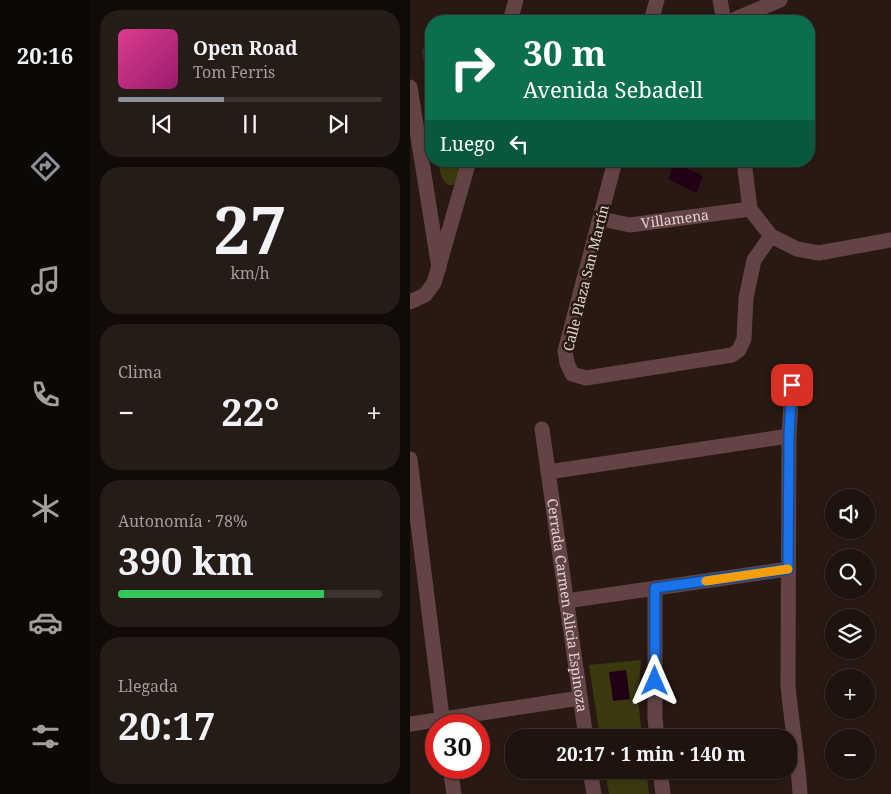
<!DOCTYPE html>
<html lang="es">
<head>
<meta charset="utf-8">
<style>
  body { margin:0; font-family:"Noto Serif",serif; background:#261c17; color:#f1f3f6; height:100vh; display:flex; flex-direction:column; font-size:19px; white-space:nowrap }
  * { box-sizing:border-box; margin:0 }
  p { font-size:16px; color:#a19e9e }
  .icon { flex:none; width:28px; height:28px; fill:none; stroke:currentColor; stroke-width:2; stroke-linecap:round; stroke-linejoin:round }
  .map { position:relative; flex:1; overflow:hidden }
  .panel { display:flex; flex-direction:column; gap:10px; padding:10px; background:#100a08; width:320px }
  .panel>* { flex:none }
  .hud { position:absolute; left:15px; top:15px; width:390px; height:152px; border-radius:20px; box-shadow:0 1px 4px #0004,0 0 0 1px #3c322e; background:#0b6e4f; color:#fff; overflow:hidden }
  .controls { position:absolute; left:415px; top:489px; display:grid; gap:10px }
  .controls a { display:grid; place-items:center; width:50px; height:50px; border-radius:50%; background:#1e130e; box-shadow:0 1px 4px #0004,0 0 0 1px #3c322e; font-size:25px }
  .speed { position:absolute; left:15px; top:714px; display:flex; gap:10px; font-size:25px; font-weight:700; text-align:center }
  .speed>* { display:grid; place-content:center; width:65px; height:65px; border-radius:50%; background:#1e130e; box-shadow:0 1px 4px #0004,0 0 0 1px #3c322e; line-height:1 }
  .speed .limit { border:8px solid #d22; background:#fff; color:#111 }
  .pin { position:absolute; display:grid; place-items:center; width:42px; height:42px; color:#fff; margin:-21px; border-radius:10px; box-shadow:0 2px 8px #0006 }
  .me { position:absolute; width:55px; margin:-28px; rotate:0deg; stroke-linejoin:round; filter:drop-shadow(0 0 4px #0008) }
  .turn { display:flex; align-items:center; gap:18px; height:105px; padding:0 15px; font-size:22px }
  .turn .icon { width:65px; height:65px; stroke-width:2.5 }
  .turn b { display:block; font-size:35px; line-height:42px }
  .then { display:flex; align-items:center; height:48px; padding:0 15px; background:#0003; gap:10px; font-size:19px }
  .big { font-size:38px; font-weight:700; line-height:1.1 }
  .panel .card { flex:1; display:flex; flex-direction:column; justify-content:center; gap:8px; min-width:0; padding:0 18px; border-radius:20px; background:#261c17 }
  .panel .dial { align-items:center; gap:0 }
  .dial b { font-size:65px; line-height:1 }
  .song { display:flex; align-items:center; gap:15px }
  .cover { width:60px; height:60px; border-radius:8px; background:linear-gradient(135deg,hsl(330 70% 55%),hsl(320 70% 35%)) }
  .played { height:5px; border-radius:2px; background:linear-gradient(90deg,#8c9099 40%,#3c322e 40%) }
  .keys { display:flex; justify-content:space-around; direction:ltr }
  .heat { display:flex; justify-content:space-between; align-items:center; font-size:28px; direction:ltr }
  .charge { height:8px; border-radius:4px; background:linear-gradient(90deg,#34c759 78%,#3c322e 0) }
  .trip { position:absolute; left:95px; top:729px; width:292px; height:50px; border-radius:20px; background:#1e130e; box-shadow:0 1px 4px #0004,0 0 0 1px #3c322e; font-weight:700; line-height:50px; text-align:center }
  main { display:flex; flex:1; min-height:0 }
  .menu { display:flex; flex-direction:column; width:90px; justify-content:space-around; align-items:center; background:#0c0806; color:#a19e9e }
  .menu .icon { width:35px; height:35px }
  .menu .selected { color:#8c9099 }
  .menu b { font-size:22px; color:#f1f3f6 }
  .map>svg:first-child { display:block }
</style>
</head>
<body>
<main>
<nav class="menu">
<b>20:16</b>
<svg class="icon selected" aria-label="directions" viewBox="0 0 24 24"><path d="M12 3l9 9-9 9-9-9zM9 14v-3h6M13 9l2 2-2 2"/></svg>
<svg class="icon" aria-label="music" viewBox="0 0 24 24"><path d="M9 18V5l10-2v13"/><circle cx="6" cy="18" r="3"/><circle cx="16" cy="16" r="3"/></svg>
<svg class="icon" aria-label="phone" viewBox="0 0 24 24"><path d="M5 4h4l2 5-3 2q2 4 5 5l2-3 5 2v4C11 20 4 13 5 4z"/></svg>
<svg class="icon" aria-label="climate" viewBox="0 0 24 24"><path d="M12 3v18M4 7l16 10M4 17L20 7"/></svg>
<svg class="icon" aria-label="car" viewBox="0 0 24 24"><path d="M5 17H2v-5l4-1 3-4h7l3 4 3 1v5h-3M9 17h6M6 11h13"/><circle cx="7" cy="17" r="2"/><circle cx="17" cy="17" r="2"/></svg>
<svg class="icon" aria-label="filters" viewBox="0 0 24 24"><path d="M4 7h16M4 17h16"/><circle cx="9" cy="7" r="2"/><circle cx="15" cy="17" r="2"/></svg>
</nav>
<section class="panel">
<div class="card">
<div class="song"><i class="cover"></i><div><b>Open Road</b><p>Tom Ferris</p></div></div>
<div class="played"></div>
<div class="keys"><svg class="icon" aria-label="previous" viewBox="0 0 24 24"><path d="M18 5L8 12l10 7zM5 5v14"/></svg><svg class="icon" aria-label="pause" viewBox="0 0 24 24"><path d="M8 5v14M16 5v14"/></svg><svg class="icon" aria-label="next" viewBox="0 0 24 24"><path d="M6 5l10 7-10 7zM19 5v14"/></svg></div>
</div>
<div class="card dial"><b>27</b><p>km/h</p></div>
<div class="card"><p>Clima</p>
<div class="heat"><a>−</a><b class="big">22°</b><a>+</a></div>
</div>
<div class="card"><p>Autonomía · 78%</p><b class="big">390 km</b><div class="charge"></div></div>
<div class="card"><p>Llegada</p><b class="big">20:17</b></div>
</section>
<div class="map">
<svg width="481" height="794" viewBox="0 0 481 794">
  <rect width="100%" height="100%" fill="#281912"/>
  <!-- green -->
  <g fill="#3b3a0f">
    <polygon points="21,47 21,110 12,49"/>
    <path d="M29 161H51L47 178 44 185H38C30 179 30 170 29 161Z"/>
    <polygon points="231,660 228,698 232,737 190,737 179,665"/>
    <polygon points="195,770 236,770 239,794 199,794"/>
  </g>
  <!-- water -->
  <g fill="#220016">
    <polygon points="265,163 293,176 286,193 258,179"/>
    <polygon points="216,670 220,699 203,701 199,672"/>
  </g>
  <g fill="none" stroke-linecap="round" stroke-linejoin="round">
    <!-- minor -->
    <g stroke="#644345" stroke-width="15">
      <polyline points="310,0 314,21"/>
      <polyline points="100,21 106,0"/>
      <polyline points="241,21 247,0"/>
      <polyline points="321,21 370,0"/>
      <polyline points="0,87 29,268"/>
      <polyline points="205,161 155,351 157,363 162,374 176,378 322,355 329,350 334,339 336,298 344,260 361,236"/>
      <polyline points="334,161 340,209 361,236 387,249 409,253 481,240"/>
      <path id="s1" d="M191 219 220 225 340 209"/>
      <polyline points="0,302 15,295 24,283 59,161"/>
      <path d="M382 385 379 436 378 685C381 721 388 757 390 794"/>
      <path id="s2" d="M132 429 176 738"/>
      <polyline points="0,459 33,725"/>
      <polyline points="138,472 379,436"/>
      <polyline points="245,588 245,718 247,738"/>
      <polyline points="156,601 378,569"/>
      <polyline points="0,724 170,698"/>
      <polyline points="40,768 44,794"/>
      <polyline points="180,770 184,794"/>
      <polyline points="250,770 253,794"/>
    </g>
  </g>
  <g fill="none" stroke-linecap="round" stroke-linejoin="round">
    <!-- route casing -->
    <g stroke="#114b97" stroke-width="12">
      <polyline id="route" points="245,681 245,588 378,569 379,436 382,385"/>
    </g>
    <!-- route -->
    <use href="#route" stroke="#1a73e8" stroke-width="9"/>
    <!-- slow -->
    <polyline stroke="#f59e0b" stroke-width="9" points="296,581 378,569"/>
  </g>
  <g text-anchor="middle" stroke-width="5" stroke-linejoin="round" paint-order="stroke">
    <!-- street labels -->
    <g font-size="14" fill="#e0d5d1" stroke="#281912">
      <text dy="5" stroke="none"><textPath href="#s1" startOffset="75">Villamena</textPath></text>
      <text transform="translate(176 278) rotate(-76)" y="5">Calle Plaza San Martín</text>
      <text dy="5" stroke="none"><textPath href="#s2" startOffset="178">Cerrada Carmen Alicia Espinoza</textPath></text>
    </g>
  </g>
</svg>
<div class="controls">
<a><svg class="icon" aria-label="sound" viewBox="0 0 24 24"><path d="M4 9h4l5-4v14l-5-4H4zM17 9q2 3 0 6"/></svg></a>
<a><svg class="icon" aria-label="search" viewBox="0 0 24 24"><circle cx="10" cy="10" r="6"/><path d="M15 15l6 6"/></svg></a>
<a><svg class="icon" aria-label="layers" viewBox="0 0 24 24"><path d="M12 4l9 5-9 5-9-5zM3 14l9 5 9-5"/></svg></a>
<a>+</a>
<a>−</a>
</div>
<div class="speed"><div class="limit">30</div></div>
<div class="pin" style="left:382px;top:385px;background:#d93025"><svg class="icon" aria-label="arrive" viewBox="0 0 24 24"><path d="M6 21V4h12l-3 4 3 4H6"/></svg></div>
<svg class="me" style="left:245px;top:681px" viewBox="-20 -20 40 40"><path d="M0-17L14 15 0 8-14 15z" fill="#1a73e8" stroke="#fff" stroke-width="4"/></svg>
<div class="trip">20:17 · 1 min · 140 m</div>
<div class="hud">
<div class="turn"><svg class="icon" aria-label="right" viewBox="0 0 24 24"><path d="M7 20v-9h11M14 6l5 5-5 5"/></svg><div><b>30 m</b>Avenida Sebadell</div></div>
<div class="then">Luego<svg class="icon" aria-label="left" viewBox="0 0 24 24"><path d="M17 20v-9H6M10 6l-5 5 5 5"/></svg></div>
</div>
</div>
</main>
</body>
</html>
